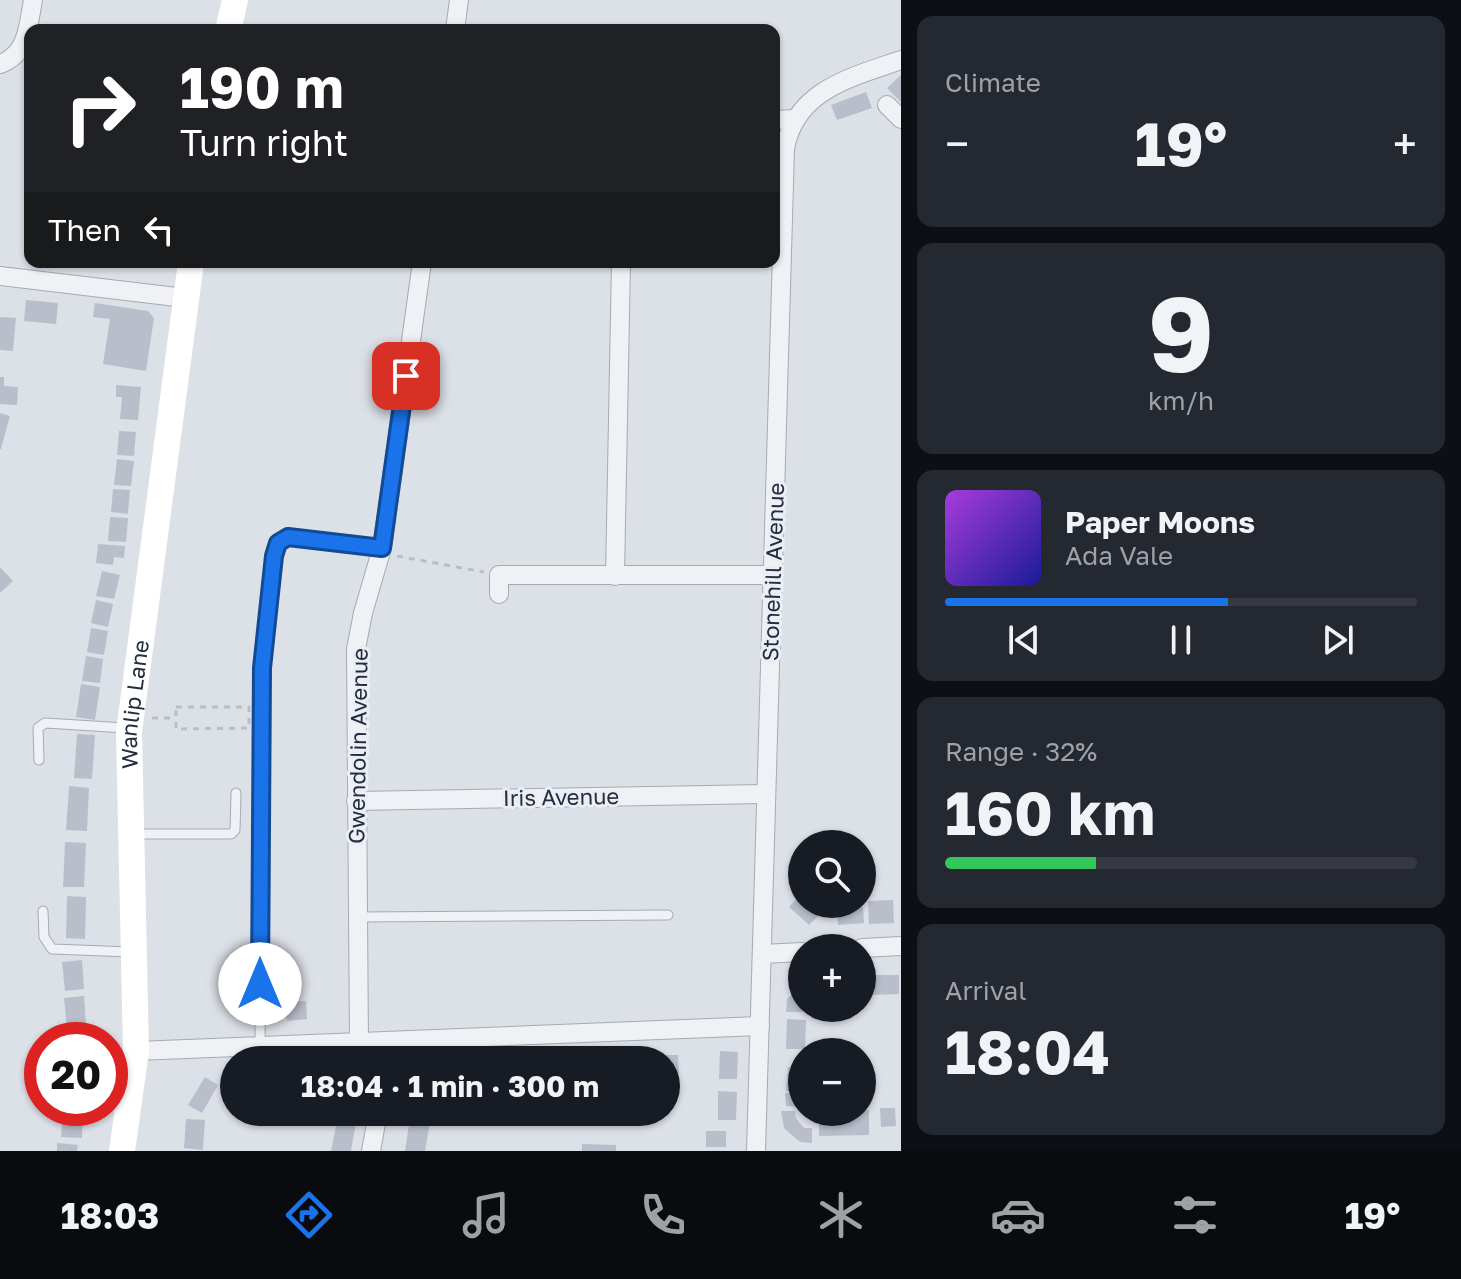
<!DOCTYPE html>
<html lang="en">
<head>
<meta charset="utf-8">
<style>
  body { margin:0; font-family:"Golos Text",sans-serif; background:#242831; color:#f1f3f6; height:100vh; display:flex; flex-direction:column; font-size:30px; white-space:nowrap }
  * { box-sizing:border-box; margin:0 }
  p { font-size:26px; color:#9ea1a6 }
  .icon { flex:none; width:44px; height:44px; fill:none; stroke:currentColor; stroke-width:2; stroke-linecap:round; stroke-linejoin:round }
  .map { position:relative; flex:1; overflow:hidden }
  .panel { display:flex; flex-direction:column; gap:16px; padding:16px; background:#0d0f14; width:560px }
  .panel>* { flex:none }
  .hud { position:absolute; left:24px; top:24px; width:756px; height:244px; border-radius:16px; box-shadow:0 2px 6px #0004; background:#202124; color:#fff; overflow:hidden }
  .buttons { position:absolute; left:788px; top:830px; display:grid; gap:16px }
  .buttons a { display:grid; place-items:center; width:88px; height:88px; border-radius:50%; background:#171b24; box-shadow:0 2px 6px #0004; font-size:40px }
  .speed { position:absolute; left:24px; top:1022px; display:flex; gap:16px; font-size:40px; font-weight:700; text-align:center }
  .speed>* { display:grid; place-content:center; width:104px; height:104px; border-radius:50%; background:#171b24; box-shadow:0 2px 6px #0004; line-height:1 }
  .speed .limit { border:12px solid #d22; background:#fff; color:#111 }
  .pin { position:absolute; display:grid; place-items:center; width:68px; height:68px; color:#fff; margin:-34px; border-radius:16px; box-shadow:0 4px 12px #0006 }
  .me { position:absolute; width:88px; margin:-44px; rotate:0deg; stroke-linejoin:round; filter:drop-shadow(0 0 6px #0008) }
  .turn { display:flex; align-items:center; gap:28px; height:168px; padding:0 24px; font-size:36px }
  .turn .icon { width:104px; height:104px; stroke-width:2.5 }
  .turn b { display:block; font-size:56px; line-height:68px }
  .then { display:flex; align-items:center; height:76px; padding:0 24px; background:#0003; gap:16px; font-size:30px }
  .big { font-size:60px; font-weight:700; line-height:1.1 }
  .panel .tile { flex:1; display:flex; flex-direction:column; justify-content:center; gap:12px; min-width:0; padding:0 28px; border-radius:16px; background:#242831 }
  .panel .dial { align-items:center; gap:0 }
  .dial b { font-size:104px; line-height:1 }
  .song { display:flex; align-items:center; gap:24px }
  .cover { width:96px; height:96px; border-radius:12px; background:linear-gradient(135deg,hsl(280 70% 55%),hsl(240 70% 35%)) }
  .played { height:8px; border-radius:4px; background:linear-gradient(90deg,#1a73e8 60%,#363941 60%) }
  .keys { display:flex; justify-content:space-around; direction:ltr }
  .heat { display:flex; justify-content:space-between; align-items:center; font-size:44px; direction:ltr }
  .charge { height:12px; border-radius:6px; background:linear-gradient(90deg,#34c759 32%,#363941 0) }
  .trip { position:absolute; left:220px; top:1046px; width:460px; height:80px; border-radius:40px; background:#171b24; box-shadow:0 2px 6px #0004; font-weight:700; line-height:80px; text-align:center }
  .tabs { display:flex; height:128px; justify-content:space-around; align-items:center; background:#090b0e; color:#9ea1a6 }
  .tabs .icon { width:56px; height:56px }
  .tabs .on { color:#1a73e8 }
  .tabs b { font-size:36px; color:#f1f3f6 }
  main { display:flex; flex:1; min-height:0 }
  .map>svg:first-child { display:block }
</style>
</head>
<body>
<main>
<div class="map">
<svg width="901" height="1151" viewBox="0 0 901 1151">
  <rect width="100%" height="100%" fill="#dce0e7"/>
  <!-- building -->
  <g fill="#b9beca">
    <polygon points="901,75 901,102 887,88"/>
    <polygon points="866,92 872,108 837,120 831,105"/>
    <polygon points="26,300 58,303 56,324 24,321"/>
    <polygon points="95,303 148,311 154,318 146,371 103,364 110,319 93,317"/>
    <polygon points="0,317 16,318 13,351 0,350"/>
    <polygon points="0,377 4,377 4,386 18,387 17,405 0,404"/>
    <polygon points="116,385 141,387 138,420 120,419 122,397 116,397"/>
    <polygon points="0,413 10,416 1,449 0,449"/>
    <polygon points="119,431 136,432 134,456 117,455"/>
    <polygon points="117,459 134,461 131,486 114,485"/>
    <polygon points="113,489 130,490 128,514 111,512"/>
    <polygon points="110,517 128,518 126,542 108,541"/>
    <polygon points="98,544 125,546 124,558 114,557 113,565 96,563"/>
    <polygon points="0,567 13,581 0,593"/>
    <polygon points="102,571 120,575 114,599 96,596"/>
    <polygon points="96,600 113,604 108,627 91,623"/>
    <polygon points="91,628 108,631 104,655 87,652"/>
    <polygon points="86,656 103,659 100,683 82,681"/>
    <polygon points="81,684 100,687 95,720 76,717"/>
    <polygon points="77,734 95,735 92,779 74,778"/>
    <polygon points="69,786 89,788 87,831 66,830"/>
    <polygon points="65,842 86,843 84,887 63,887"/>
    <polygon points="790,869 802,869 802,883 789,883"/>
    <polygon points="802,893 802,904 811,904 821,913 809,925 789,907"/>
    <polygon points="67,896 86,897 85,939 66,938"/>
    <polygon points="893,900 894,923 869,924 868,901"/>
    <polygon points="863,907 864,923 838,925 837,908"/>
    <polygon points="82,960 84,989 65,991 62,962"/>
    <polygon points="870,975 899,975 899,994 871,995"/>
    <polygon points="802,985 803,1012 786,1012 787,999"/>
    <polygon points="84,996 86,1026 67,1028 64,998"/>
    <polygon points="306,1001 307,1019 287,1021 286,1002"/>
    <polygon points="787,1019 806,1020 805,1049 786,1049"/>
    <polygon points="68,1032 86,1032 85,1040 68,1040"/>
    <polygon points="720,1051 738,1052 737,1079 719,1079"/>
    <polygon points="654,1055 654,1060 626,1060 626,1056"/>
    <polygon points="663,1055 678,1055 679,1074 666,1075"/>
    <polygon points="788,1067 802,1068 802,1092 786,1091"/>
    <polygon points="205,1077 218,1085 202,1113 188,1105"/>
    <polygon points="718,1091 737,1092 736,1120 718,1120"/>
    <polygon points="785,1093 802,1094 802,1107 786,1106"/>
    <polygon points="63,1108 83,1108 82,1138 61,1137"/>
    <polygon points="880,1108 895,1108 896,1126 881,1127"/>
    <polygon points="869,1110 869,1135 819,1136 819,1112 844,1112 844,1121 845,1112"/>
    <polygon points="781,1111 795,1111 796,1118 804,1128 812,1128 812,1143 800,1142 784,1128"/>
    <polygon points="338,1116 357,1117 351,1151 331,1151"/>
    <polygon points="410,1118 430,1122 425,1151 405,1151"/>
    <polygon points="186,1119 205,1120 203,1150 184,1148"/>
    <rect x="706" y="1131" width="20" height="16"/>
    <polygon points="57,1143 78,1145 77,1151 57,1151"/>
    <polygon points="582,1144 616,1145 616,1151 582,1151"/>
  </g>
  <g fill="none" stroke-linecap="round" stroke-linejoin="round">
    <!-- lane casing -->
    <g stroke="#a5aab4" stroke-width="11">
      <g id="lane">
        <polyline points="39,760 38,728 45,723 126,728"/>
        <polyline points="133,834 231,834 235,830 236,793"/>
        <polyline points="43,911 44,937 52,949 130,952"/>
        <polyline points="357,917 668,915"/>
        <polyline points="260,1047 262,668 274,556 278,543 288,537 382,548"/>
      </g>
    </g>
    <!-- street casing -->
    <g stroke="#a5aab4" stroke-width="20">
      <g id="street">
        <polyline points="455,30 459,0"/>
        <path d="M0 64C28 54 28 26 33 0"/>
        <polyline points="887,105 901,119"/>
        <polyline points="774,120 795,119"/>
        <polyline points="0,276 185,298"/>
        <polyline points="615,576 621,262"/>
        <polyline points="499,594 499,575 773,575"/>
        <polyline points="356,801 765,794"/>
        <polyline points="862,948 901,946"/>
        <polyline points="762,954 802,952"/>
        <polyline points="359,1043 356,649 363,613 382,548 422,262"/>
        <polyline points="136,1051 760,1026"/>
        <polyline points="371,1151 378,1112"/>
        <path d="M756 1151 785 149C795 90 852 77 901 60"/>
      </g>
    </g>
    <!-- path -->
    <g stroke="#babec5" stroke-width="3" stroke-dasharray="6 6" stroke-linecap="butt">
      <polyline points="397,556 484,572"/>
      <polygon points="176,707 249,707 249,728 176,729"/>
      <polyline points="152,718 176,718"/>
    </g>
    <!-- lane -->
    <use href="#lane" stroke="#eff1f5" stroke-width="9"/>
    <!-- street -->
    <use href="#street" stroke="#eff1f5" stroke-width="18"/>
    <!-- secondary -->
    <g stroke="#fff" stroke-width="26">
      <polyline points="228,30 235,0"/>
      <path id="s1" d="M122 1151 136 1051 129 732 191 262"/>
    </g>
  </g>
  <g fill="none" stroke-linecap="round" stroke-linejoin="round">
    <!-- route casing -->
    <g stroke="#114b97" stroke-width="20">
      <polyline id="route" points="260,984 262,668 274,556 278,543 288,537 382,548 406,376"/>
    </g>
    <!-- route -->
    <use href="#route" stroke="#1a73e8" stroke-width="14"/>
  </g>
  <g text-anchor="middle" stroke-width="6" stroke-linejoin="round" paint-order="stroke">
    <!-- street labels -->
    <g font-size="22" fill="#252c3e" stroke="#ebeff5">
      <text transform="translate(773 572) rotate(-88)" y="8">Stonehill Avenue</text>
      <text dy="8" stroke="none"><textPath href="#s1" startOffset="448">Wanlip Lane</textPath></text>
      <text transform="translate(358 746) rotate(-89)" y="8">Gwendolin Avenue</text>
      <text transform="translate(561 797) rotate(-1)" y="8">Iris Avenue</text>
    </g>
  </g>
</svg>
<div class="buttons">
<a><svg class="icon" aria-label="search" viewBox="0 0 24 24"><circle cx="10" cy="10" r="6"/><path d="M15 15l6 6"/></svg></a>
<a>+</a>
<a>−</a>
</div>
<div class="speed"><div class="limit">20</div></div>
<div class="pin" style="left:406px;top:376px;background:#d93025"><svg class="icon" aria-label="arrive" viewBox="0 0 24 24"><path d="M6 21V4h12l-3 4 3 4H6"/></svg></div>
<svg class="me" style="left:260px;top:984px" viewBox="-20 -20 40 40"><circle r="19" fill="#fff"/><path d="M0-13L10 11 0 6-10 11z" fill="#1a73e8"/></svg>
<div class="trip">18:04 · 1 min · 300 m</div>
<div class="hud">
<div class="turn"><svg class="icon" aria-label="right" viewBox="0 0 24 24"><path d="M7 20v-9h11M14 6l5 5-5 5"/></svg><div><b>190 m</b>Turn right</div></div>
<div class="then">Then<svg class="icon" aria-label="left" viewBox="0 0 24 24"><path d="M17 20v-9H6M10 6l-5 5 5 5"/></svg></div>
</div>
</div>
<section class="panel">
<div class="tile"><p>Climate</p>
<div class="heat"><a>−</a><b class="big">19°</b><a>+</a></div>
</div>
<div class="tile dial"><b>9</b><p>km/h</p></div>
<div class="tile">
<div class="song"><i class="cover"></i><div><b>Paper Moons</b><p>Ada Vale</p></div></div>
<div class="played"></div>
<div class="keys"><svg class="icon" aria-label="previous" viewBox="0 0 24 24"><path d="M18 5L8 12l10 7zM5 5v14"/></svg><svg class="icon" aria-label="pause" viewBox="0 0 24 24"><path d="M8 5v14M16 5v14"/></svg><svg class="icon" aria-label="next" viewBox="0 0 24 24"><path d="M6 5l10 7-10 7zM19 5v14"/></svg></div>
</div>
<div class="tile"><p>Range · 32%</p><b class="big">160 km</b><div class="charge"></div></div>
<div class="tile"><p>Arrival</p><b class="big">18:04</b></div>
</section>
</main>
<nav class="tabs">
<b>18:03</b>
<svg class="icon on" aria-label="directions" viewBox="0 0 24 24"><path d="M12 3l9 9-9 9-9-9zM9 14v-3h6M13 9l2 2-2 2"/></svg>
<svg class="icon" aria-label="music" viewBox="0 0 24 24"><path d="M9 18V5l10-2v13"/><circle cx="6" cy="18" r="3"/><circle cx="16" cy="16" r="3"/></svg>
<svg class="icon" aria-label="phone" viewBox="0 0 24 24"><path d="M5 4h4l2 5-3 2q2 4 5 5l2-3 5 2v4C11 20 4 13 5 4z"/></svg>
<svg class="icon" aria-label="climate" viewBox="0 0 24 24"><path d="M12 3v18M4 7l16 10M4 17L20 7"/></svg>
<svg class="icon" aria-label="car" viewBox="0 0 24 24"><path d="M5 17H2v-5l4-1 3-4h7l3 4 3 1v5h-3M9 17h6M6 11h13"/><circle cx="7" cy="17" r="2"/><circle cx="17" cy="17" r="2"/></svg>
<svg class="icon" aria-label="filters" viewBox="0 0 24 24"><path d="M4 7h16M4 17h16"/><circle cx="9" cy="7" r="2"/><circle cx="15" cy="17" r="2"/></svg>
<b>19°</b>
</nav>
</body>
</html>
